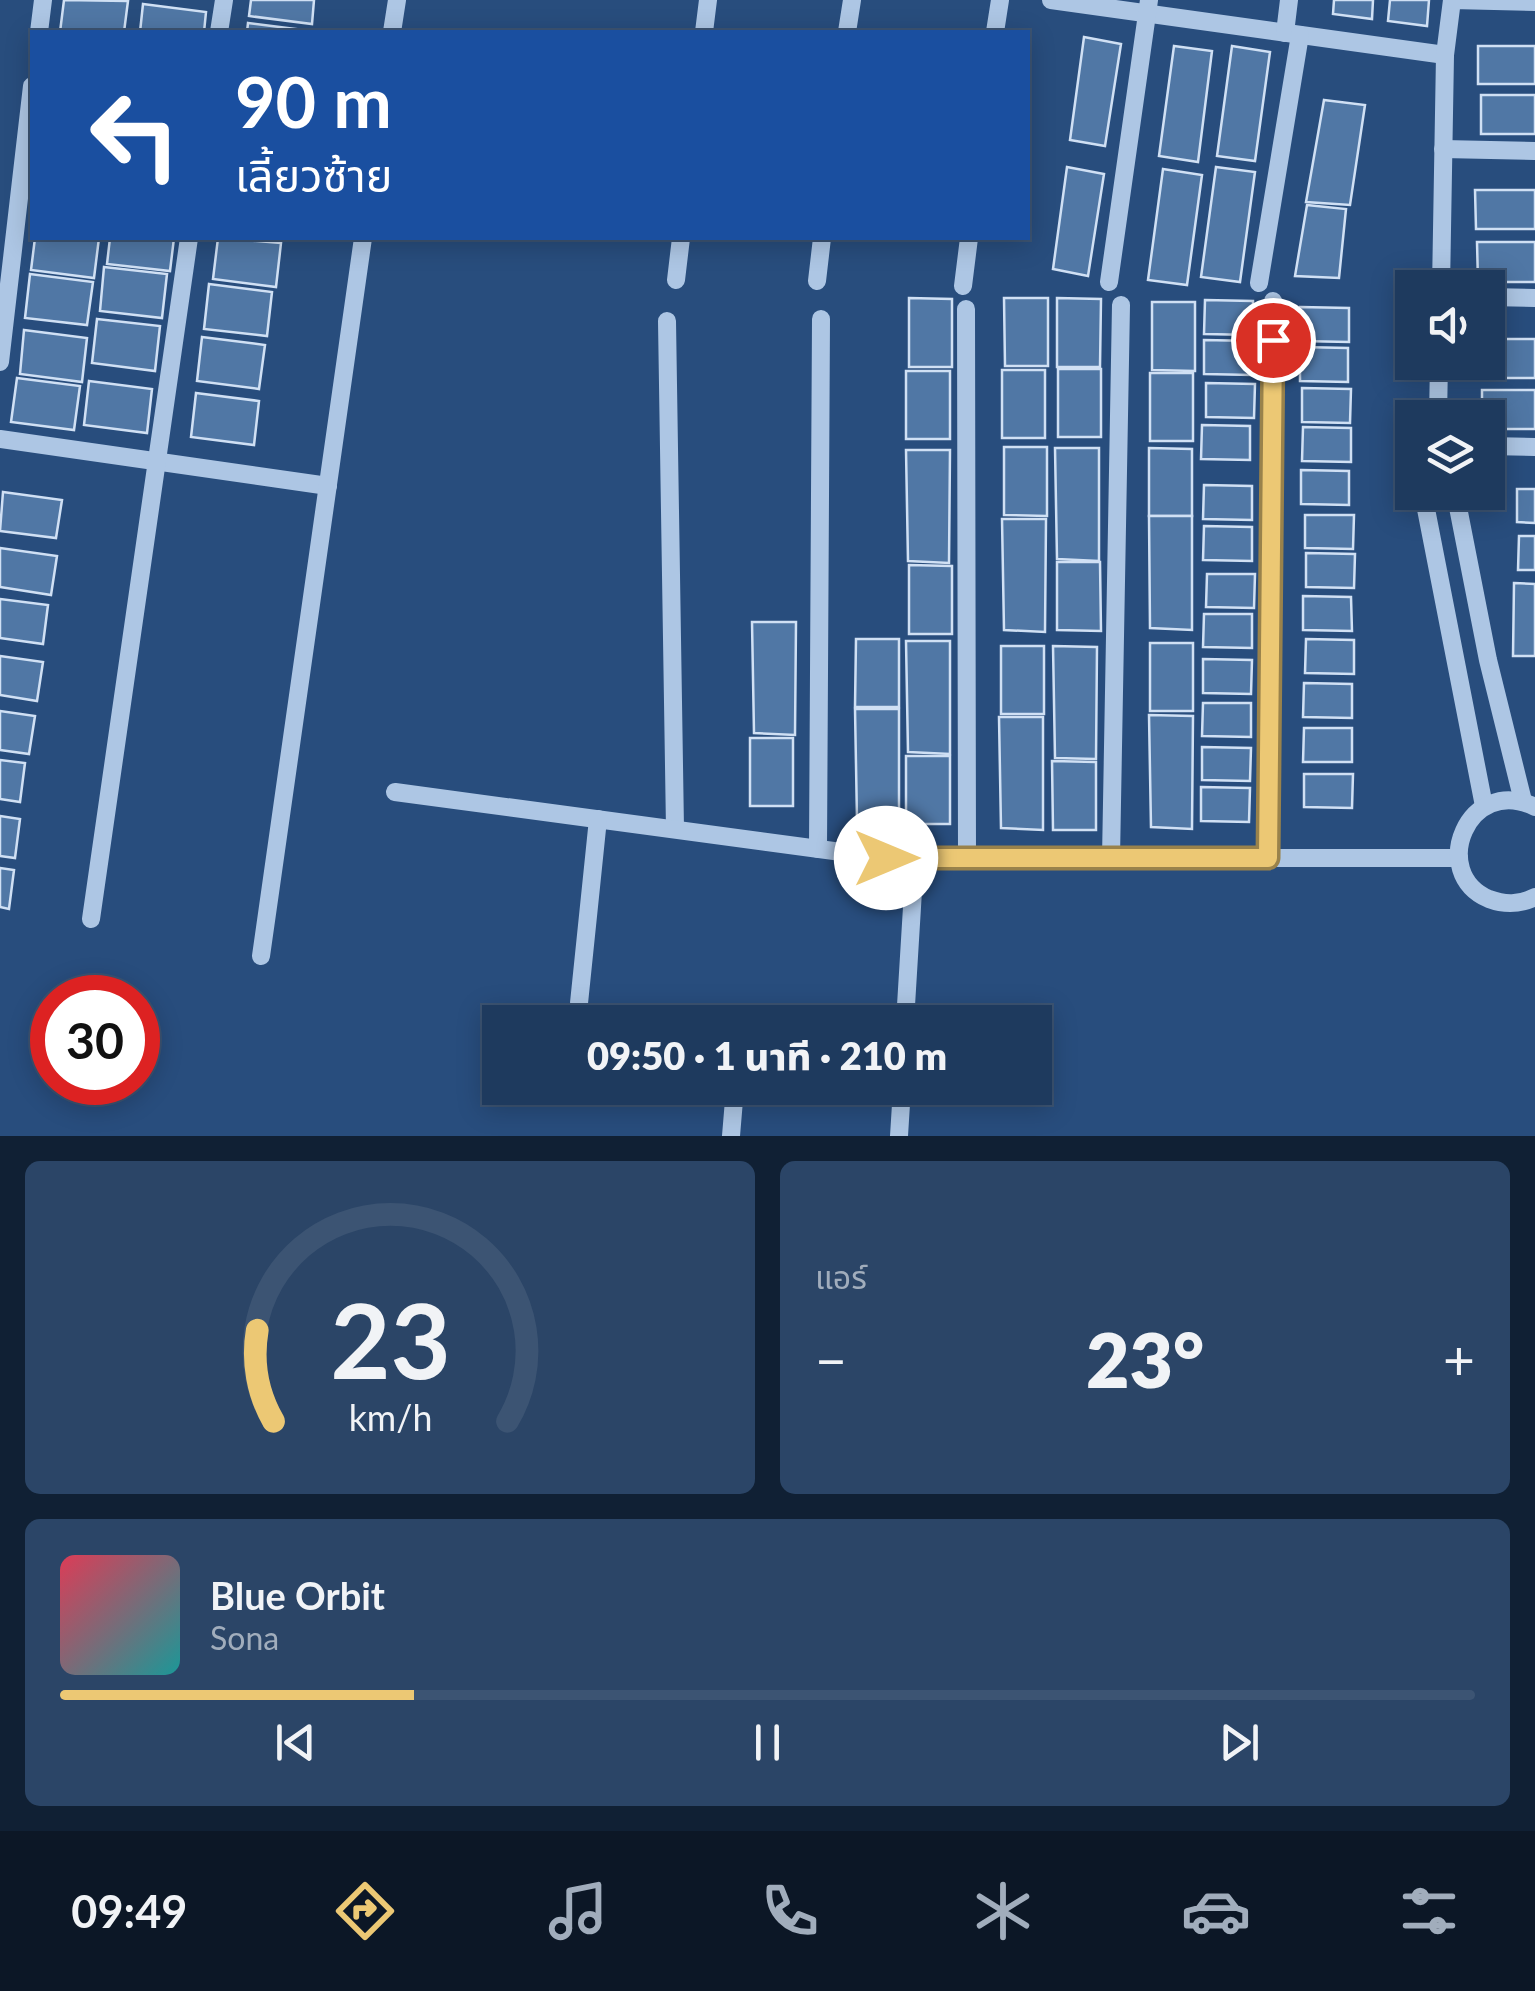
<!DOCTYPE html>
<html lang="th">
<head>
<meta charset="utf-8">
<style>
  body { margin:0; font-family:Lato,"Noto Sans Thai",sans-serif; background:#2b4567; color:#f1f3f6; height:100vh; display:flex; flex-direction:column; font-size:38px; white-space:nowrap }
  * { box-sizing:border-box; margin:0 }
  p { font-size:32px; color:#a1adbc }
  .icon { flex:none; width:55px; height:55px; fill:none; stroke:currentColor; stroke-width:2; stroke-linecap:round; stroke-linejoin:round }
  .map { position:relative; height:1136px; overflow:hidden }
  .sheet { display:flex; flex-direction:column; gap:25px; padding:25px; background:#102034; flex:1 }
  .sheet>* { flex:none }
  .banner { position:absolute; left:30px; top:30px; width:1000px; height:210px; border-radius:0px; box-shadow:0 5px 25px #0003,0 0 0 2px #3c5473; background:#1a4fa0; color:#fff; overflow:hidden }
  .fabs { position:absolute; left:1395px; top:270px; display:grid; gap:20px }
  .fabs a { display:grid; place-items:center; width:110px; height:110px; border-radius:0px; background:#1e3a5e; box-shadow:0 5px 25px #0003,0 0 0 2px #3c5473; font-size:50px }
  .speed { position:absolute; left:30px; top:975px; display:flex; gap:20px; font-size:50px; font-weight:700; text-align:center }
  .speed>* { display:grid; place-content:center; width:130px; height:130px; border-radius:50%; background:#1e3a5e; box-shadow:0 5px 25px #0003,0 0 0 2px #3c5473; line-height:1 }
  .speed .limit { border:15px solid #d22; background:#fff; color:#111 }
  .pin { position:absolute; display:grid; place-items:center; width:85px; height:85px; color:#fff; margin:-42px; border:5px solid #fff; border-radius:50%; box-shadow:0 2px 10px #0007 }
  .me { position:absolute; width:110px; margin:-55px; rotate:90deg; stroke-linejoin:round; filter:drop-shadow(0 0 8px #0008) }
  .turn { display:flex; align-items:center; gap:35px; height:210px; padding:0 40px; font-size:45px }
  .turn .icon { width:130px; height:130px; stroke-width:2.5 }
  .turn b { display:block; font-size:70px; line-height:85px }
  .big { font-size:75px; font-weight:800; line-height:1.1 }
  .sheet .tile { flex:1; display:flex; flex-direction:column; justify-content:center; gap:15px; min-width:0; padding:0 35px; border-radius:15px; background:#2b4567 }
  .sheet .dial { align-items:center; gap:0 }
  .dial svg { height:260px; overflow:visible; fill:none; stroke:#3c5473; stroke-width:7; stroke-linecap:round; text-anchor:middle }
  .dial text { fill:#f1f3f6; stroke:none }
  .song { display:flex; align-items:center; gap:30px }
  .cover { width:120px; height:120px; border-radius:15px; background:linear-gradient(135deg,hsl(350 70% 55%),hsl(180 70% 35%)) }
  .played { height:10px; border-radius:5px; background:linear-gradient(90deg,#ecc874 25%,#3c5473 25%) }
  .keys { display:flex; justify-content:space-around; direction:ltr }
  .heat { display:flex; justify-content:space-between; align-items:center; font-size:55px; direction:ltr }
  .sheet .tiles { flex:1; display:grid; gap:25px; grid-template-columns:1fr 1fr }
  .tile:last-child { grid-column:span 2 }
  .trip { position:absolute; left:482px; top:1005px; width:570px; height:100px; border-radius:0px; background:#1e3a5e; box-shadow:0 5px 25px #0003,0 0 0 2px #3c5473; font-weight:800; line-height:100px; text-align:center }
  .dock { display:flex; height:160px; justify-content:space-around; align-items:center; background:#0c1726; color:#a1adbc }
  .dock .icon { width:70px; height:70px }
  .dock .active { color:#ecc874 }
  .dock b { font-size:45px; color:#f1f3f6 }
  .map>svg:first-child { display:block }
</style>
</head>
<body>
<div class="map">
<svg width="1535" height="1136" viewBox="0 0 1535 1136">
  <rect width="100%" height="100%" fill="#284d7d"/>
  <!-- building -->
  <g fill="#5077a5" stroke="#d0e0f4" stroke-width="2.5">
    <polygon points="64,0 128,1 124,32 60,32"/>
    <polygon points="251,0 314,0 312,24 249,16"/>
    <polygon points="1334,0 1373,0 1372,19 1333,14"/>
    <polygon points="1390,0 1429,0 1427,26 1388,21"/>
    <polygon points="143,4 206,12 204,32 140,32"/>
    <polygon points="248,23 311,31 310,32 247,32"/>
    <polygon points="1084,37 1121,44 1105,146 1070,140"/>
    <polygon points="1174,46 1212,51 1198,162 1159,156"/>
    <polygon points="1232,46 1270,52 1255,161 1217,156"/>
    <rect x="1478" y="46" width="57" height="38"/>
    <rect x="1481" y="95" width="54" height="39"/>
    <polygon points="1324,100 1365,105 1350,205 1306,202"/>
    <polygon points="1067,167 1104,174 1088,276 1053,269"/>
    <polygon points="1216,167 1255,172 1240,282 1201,277"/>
    <polygon points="1163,169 1202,175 1187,285 1148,280"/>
    <polygon points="1475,190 1535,190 1535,229 1476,229"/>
    <polygon points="1307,205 1346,209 1339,278 1295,276"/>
    <polygon points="35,238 99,238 94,278 31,270"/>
    <polygon points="110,238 174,238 170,271 107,264"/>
    <polygon points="218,238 281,243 276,287 213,279"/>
    <polygon points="1477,242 1535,242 1535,282 1478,282"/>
    <polygon points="104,267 167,274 162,318 100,311"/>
    <polygon points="30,274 93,282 87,325 25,318"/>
    <polygon points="209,284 272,292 267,336 204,329"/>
    <polygon points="909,298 952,299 952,367 909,367"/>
    <polygon points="1004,298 1048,298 1048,366 1005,366"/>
    <polygon points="1057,298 1101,299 1100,367 1057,367"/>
    <polygon points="1205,300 1253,301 1253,335 1204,334"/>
    <polygon points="1152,302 1195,302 1195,371 1152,370"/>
    <polygon points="1300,307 1349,308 1349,342 1300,341"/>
    <polygon points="97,319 160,326 155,371 92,363"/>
    <polygon points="24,330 87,338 82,382 20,374"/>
    <polygon points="202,337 265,345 259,389 197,381"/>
    <polygon points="1488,339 1535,339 1535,378 1480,378 1480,362 1488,362"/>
    <polygon points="1204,340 1253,341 1252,375 1204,374"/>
    <polygon points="1300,347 1348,348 1348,382 1300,381"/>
    <rect x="1058" y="369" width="43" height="68"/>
    <rect x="1002" y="370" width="43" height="68"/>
    <rect x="906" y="371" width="44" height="68"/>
    <rect x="1150" y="373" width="43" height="68"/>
    <polygon points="17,378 80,386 74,430 11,422"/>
    <polygon points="89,381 152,389 147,433 84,425"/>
    <polygon points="1206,383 1255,384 1254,418 1206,417"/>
    <polygon points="1302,388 1351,389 1350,423 1302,422"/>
    <polygon points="1482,390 1535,390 1535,429 1488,429 1488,418 1482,418"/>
    <polygon points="196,393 259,401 254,445 191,437"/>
    <polygon points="1202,425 1250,426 1250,460 1201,459"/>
    <polygon points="1303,427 1351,428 1351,462 1302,461"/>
    <polygon points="1004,447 1047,447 1047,516 1004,515"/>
    <polygon points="1055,448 1099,448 1099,561 1057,559"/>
    <polygon points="1149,448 1192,449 1192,516 1149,516"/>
    <polygon points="906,450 950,450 949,563 908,561"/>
    <polygon points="1301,470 1349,471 1349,505 1301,504"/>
    <polygon points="1204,485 1252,486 1252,520 1203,519"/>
    <polygon points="1517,489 1535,489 1535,523 1517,522"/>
    <polygon points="3,492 62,500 56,538 0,531"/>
    <polygon points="1305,515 1354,515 1353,549 1305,548"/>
    <polygon points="1149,516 1192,516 1192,630 1150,628"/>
    <polygon points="1002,519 1046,519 1045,632 1004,630"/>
    <polygon points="1204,526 1252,527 1252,561 1203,560"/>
    <polygon points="1519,536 1535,536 1535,570 1518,570"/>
    <polygon points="0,548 57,556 51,595 0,587"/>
    <polygon points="1306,553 1355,554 1354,588 1306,587"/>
    <polygon points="1057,562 1100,562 1101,631 1057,630"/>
    <polygon points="909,565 952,566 952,634 909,634"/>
    <polygon points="1207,574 1255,574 1254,608 1206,607"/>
    <polygon points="1514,583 1535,584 1535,656 1513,656"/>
    <polygon points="1303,596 1351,597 1352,631 1303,630"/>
    <polygon points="0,599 48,605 43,644 0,638"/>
    <polygon points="1204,614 1252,614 1252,648 1203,647"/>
    <polygon points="752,622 796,622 795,735 754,733"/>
    <polygon points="856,639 899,639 899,707 855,707"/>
    <polygon points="1306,639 1354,640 1354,674 1305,673"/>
    <polygon points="906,641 950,641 950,754 908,752"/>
    <rect x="1150" y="643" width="43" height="68"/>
    <rect x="1001" y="646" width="43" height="68"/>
    <polygon points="1053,646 1097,647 1096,759 1055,758"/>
    <polygon points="0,656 43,662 37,701 0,695"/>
    <polygon points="1203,659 1252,660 1251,694 1203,693"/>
    <polygon points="1304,683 1352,684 1352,718 1303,717"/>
    <polygon points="1203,703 1251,703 1251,737 1202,736"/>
    <polygon points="855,709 899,709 899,822 857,820"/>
    <polygon points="0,711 35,716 29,754 0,750"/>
    <polygon points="1149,715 1193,716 1192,829 1151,827"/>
    <polygon points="999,717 1043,717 1043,830 1001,828"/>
    <polygon points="1304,728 1352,728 1352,762 1303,762"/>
    <rect x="750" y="738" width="43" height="68"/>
    <polygon points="1202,747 1251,748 1250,781 1202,780"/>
    <rect x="906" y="756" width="44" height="68"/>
    <polygon points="0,760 25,763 20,802 0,799"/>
    <polygon points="1052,761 1096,762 1096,830 1053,830"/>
    <polygon points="1304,774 1353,774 1352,808 1304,807"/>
    <polygon points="1201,787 1250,788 1249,822 1201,821"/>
    <polygon points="0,816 20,819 15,858 0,856"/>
    <polygon points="0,868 14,870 9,909 0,907"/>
  </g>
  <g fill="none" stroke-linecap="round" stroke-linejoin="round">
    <!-- minor -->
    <g stroke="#adc6e4" stroke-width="18">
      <polyline points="1051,0 1445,55"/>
      <polyline points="39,32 43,0"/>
      <polyline points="219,32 224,0"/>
      <polyline points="392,32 397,0"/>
      <polyline points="704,32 708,0"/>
      <polyline points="847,32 852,0"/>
      <polyline points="995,32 1000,0"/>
      <polyline points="1285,33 1289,0"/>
      <polyline points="1443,149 1535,151"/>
      <polyline points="676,280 681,238"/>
      <polyline points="817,281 822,238"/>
      <polyline points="1109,282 1149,0"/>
      <polyline points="1259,283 1300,35"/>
      <polyline points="963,286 969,238"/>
      <polyline points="1441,288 1445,55 1452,0 1535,2"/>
      <polyline points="1488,297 1535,298"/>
      <polyline points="966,309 967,858"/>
      <polyline points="667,321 675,829"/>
      <polyline points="0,362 32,86"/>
      <polyline points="1438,418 1439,362"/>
      <polyline points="0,439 328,486"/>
      <polyline points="1488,446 1535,447"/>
      <polyline points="1430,492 1426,509 1484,806"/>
      <polyline points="1455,492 1488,660 1523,801"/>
      <polyline points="395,792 886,858 1459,858"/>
      <path d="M1535 807C1468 774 1428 873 1489 899 1505 905 1519 905 1535 897"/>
      <polyline points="818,849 821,319"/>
      <polyline points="1111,858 1121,305"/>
      <polyline points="1268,858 1273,301"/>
      <polyline points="91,919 189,238"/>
      <polyline points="261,956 363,238"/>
      <polyline points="579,1003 598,819"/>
      <polyline points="905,1022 915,858"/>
      <polyline points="731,1136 735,1088"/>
      <polyline points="899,1136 902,1088"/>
    </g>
  </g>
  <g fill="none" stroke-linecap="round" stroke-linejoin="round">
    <!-- route casing -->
    <g stroke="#99824b" stroke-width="25">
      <polyline id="route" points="886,858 1268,858 1273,340"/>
    </g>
    <!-- route -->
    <use href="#route" stroke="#ecc874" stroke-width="18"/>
  </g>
</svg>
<div class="fabs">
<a><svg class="icon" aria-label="sound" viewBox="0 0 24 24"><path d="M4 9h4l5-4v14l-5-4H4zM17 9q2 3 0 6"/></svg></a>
<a><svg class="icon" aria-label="layers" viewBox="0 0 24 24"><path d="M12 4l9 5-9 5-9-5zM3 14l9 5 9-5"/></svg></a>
</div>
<div class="speed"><div class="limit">30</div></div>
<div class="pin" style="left:1273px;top:340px;background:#d93025"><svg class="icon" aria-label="arrive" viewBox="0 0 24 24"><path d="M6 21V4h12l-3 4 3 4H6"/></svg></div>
<svg class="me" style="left:886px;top:858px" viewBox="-20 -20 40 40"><circle r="19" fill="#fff"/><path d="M0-13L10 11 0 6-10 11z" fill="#ecc874"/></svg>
<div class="trip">09:50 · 1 นาที · 210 m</div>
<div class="banner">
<div class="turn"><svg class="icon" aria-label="left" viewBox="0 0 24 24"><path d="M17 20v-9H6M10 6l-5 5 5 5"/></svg><div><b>90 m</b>เลี้ยวซ้าย</div></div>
</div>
</div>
<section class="sheet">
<div class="tiles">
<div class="tile dial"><svg viewBox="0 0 100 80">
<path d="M14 69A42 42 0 1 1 86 69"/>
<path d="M14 69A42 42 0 0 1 9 41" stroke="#ecc874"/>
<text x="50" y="56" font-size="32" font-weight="700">23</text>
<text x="50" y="72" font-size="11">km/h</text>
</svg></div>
<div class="tile"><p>แอร์</p>
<div class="heat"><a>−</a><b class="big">23°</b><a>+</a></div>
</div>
<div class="tile">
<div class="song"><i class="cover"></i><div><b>Blue Orbit</b><p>Sona</p></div></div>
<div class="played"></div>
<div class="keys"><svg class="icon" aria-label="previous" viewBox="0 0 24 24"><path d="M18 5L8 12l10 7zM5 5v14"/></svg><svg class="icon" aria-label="pause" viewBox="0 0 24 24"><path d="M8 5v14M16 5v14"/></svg><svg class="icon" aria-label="next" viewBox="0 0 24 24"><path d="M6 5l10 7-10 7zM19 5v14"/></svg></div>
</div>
</div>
</section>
<nav class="dock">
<b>09:49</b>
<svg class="icon active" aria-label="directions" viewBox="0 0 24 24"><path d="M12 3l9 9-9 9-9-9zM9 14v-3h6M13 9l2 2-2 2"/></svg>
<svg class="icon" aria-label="music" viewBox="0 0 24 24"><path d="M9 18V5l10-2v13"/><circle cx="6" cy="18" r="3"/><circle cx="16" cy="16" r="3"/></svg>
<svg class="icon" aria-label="phone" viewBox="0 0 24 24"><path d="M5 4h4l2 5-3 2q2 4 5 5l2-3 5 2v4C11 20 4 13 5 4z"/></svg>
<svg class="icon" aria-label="climate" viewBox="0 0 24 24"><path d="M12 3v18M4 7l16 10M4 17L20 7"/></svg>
<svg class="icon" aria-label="car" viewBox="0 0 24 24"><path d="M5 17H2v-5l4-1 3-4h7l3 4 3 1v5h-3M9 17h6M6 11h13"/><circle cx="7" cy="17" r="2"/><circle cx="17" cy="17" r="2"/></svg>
<svg class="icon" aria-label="filters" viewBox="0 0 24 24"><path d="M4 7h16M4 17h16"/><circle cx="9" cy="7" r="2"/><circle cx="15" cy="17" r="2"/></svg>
</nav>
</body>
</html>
